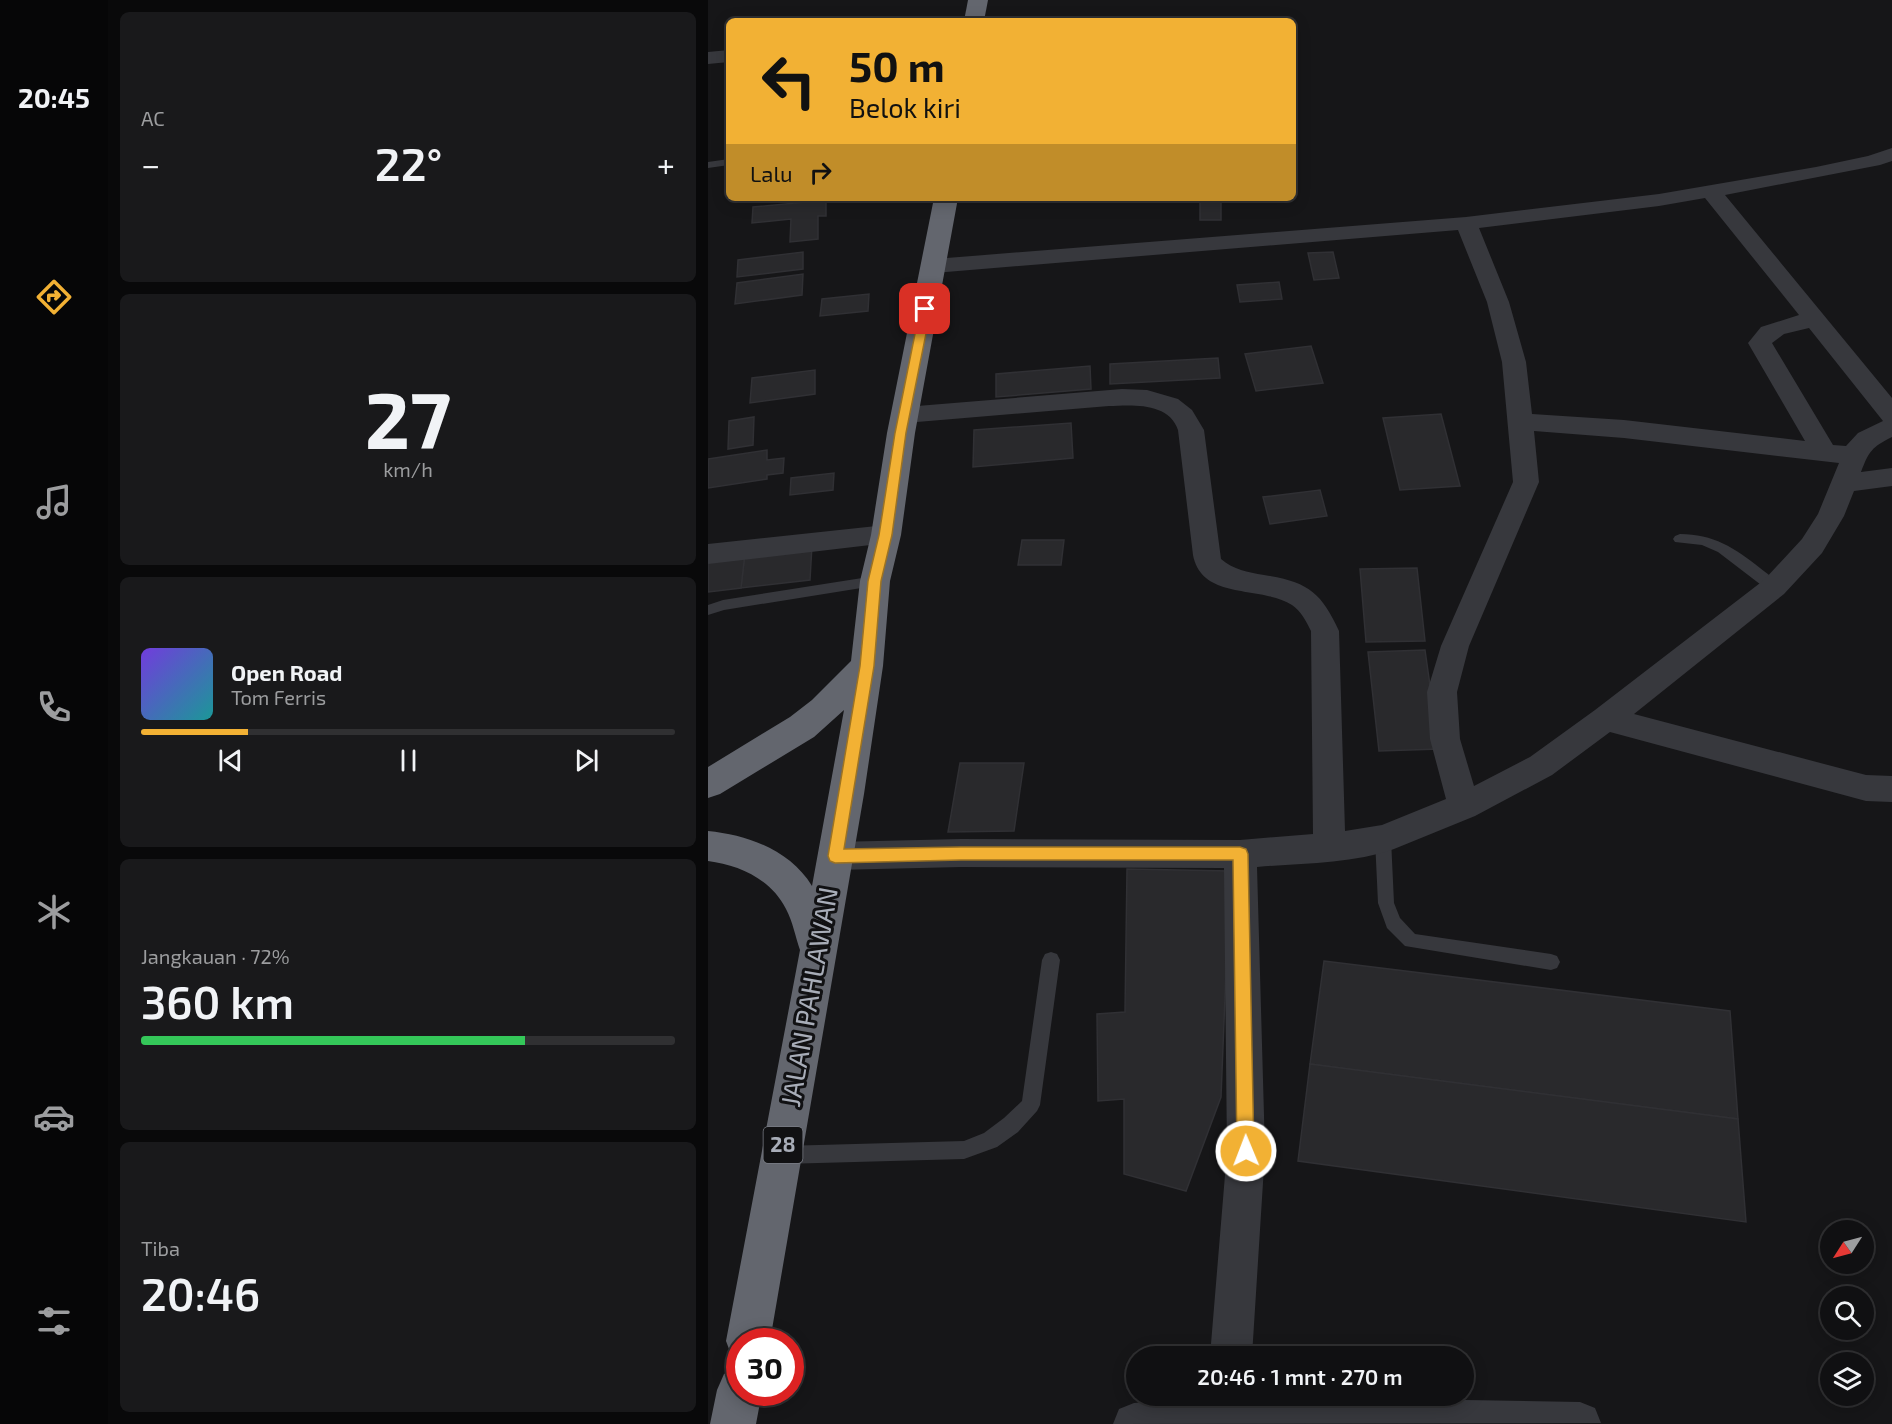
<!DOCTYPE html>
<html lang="id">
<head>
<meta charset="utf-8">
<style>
  body { margin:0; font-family:"Exo 2",sans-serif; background:#19191b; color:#f1f3f6; height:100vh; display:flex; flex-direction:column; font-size:22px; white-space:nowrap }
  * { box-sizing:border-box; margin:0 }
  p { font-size:20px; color:#9c9d9f }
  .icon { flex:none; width:33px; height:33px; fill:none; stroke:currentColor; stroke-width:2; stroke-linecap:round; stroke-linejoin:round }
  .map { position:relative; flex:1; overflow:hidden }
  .panel { display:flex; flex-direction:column; gap:12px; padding:12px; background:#09090a; width:600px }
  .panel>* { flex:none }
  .top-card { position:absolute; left:18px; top:18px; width:570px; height:183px; border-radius:9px; box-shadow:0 3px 15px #0003,0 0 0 2px #303032; background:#f2b134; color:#111; overflow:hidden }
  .needle { width:39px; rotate:234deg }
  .fabs { position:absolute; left:1112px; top:1220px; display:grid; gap:12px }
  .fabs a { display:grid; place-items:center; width:54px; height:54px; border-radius:50%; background:#101012; box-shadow:0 3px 15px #0003,0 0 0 2px #303032; font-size:30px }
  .speed { position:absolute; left:18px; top:1328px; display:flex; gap:12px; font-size:30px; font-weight:700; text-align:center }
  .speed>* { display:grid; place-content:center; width:78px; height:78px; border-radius:50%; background:#101012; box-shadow:0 3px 15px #0003,0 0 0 2px #303032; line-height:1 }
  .speed .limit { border:9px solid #d22; background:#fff; color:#111 }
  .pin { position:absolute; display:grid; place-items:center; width:51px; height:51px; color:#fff; margin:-26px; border-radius:12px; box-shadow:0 3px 9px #0006 }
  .me { position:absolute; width:66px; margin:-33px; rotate:359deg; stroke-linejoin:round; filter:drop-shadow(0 0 4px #0008) }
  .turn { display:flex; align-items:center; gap:21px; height:126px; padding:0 24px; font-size:27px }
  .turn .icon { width:78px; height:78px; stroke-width:2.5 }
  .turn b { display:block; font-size:42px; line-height:51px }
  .then { display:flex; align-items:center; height:57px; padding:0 24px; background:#0003; gap:12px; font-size:22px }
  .big { font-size:45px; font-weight:600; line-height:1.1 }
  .panel .card { flex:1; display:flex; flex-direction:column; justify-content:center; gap:9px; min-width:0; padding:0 21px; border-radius:9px; background:#19191b }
  .panel .dial { align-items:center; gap:0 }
  .dial b { font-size:78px; line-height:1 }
  .song { display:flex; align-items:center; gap:18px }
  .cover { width:72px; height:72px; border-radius:9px; background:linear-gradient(135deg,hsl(260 70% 55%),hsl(180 70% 35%)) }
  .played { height:6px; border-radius:3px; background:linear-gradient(90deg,#f2b134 20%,#303032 20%) }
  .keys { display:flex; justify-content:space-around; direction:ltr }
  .heat { display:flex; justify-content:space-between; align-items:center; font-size:33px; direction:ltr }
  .charge { height:9px; border-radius:4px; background:linear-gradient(90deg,#34c759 72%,#303032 0) }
  .trip { position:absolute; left:418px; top:1346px; width:348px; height:60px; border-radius:30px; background:#101012; box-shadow:0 3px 15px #0003,0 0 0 2px #303032; font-weight:600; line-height:60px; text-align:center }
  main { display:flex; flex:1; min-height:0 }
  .dock { display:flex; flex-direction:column; width:108px; justify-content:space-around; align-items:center; background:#060607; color:#9c9d9f }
  .dock .icon { width:42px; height:42px }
  .dock .on { color:#f2b134 }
  .dock b { font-size:27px; color:#f1f3f6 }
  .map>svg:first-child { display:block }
</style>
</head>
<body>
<main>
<nav class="dock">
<b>20:45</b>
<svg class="icon on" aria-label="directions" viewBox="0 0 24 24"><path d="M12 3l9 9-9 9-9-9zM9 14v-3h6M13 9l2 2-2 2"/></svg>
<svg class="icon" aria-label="music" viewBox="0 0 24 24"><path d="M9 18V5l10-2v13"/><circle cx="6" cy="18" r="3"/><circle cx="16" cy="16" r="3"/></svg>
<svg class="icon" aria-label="phone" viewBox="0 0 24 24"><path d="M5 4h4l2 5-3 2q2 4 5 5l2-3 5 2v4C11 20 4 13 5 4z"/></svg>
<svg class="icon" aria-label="climate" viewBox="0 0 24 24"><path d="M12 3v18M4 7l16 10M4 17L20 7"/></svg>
<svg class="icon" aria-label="car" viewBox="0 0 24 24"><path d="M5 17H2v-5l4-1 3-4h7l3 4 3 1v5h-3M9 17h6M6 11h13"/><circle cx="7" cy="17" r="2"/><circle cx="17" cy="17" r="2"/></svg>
<svg class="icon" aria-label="filters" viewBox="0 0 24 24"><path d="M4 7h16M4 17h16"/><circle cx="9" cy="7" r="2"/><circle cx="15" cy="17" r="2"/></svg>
</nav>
<section class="panel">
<div class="card"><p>AC</p>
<div class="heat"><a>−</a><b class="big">22°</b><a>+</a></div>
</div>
<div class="card dial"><b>27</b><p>km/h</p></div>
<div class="card">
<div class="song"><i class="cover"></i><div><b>Open Road</b><p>Tom Ferris</p></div></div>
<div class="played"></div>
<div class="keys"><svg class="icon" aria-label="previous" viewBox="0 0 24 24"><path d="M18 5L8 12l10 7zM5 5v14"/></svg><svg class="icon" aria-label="pause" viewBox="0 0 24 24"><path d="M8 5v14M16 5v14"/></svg><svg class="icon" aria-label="next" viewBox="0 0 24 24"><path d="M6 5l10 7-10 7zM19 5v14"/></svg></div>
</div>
<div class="card"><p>Jangkauan · 72%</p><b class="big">360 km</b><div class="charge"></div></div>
<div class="card"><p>Tiba</p><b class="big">20:46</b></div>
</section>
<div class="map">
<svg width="1184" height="1424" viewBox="0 0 1184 1424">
  <rect width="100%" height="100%" fill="#161618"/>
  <!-- building -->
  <g fill="#29292c" stroke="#303034" stroke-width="1.5">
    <rect x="492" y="199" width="21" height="21"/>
    <polygon points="118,200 118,216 110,216 110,239 82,242 83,219 44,223 45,207"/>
    <polygon points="95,252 95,269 29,277 30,260"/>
    <polygon points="625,252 631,278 606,280 600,253"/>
    <polygon points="95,274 94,295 27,304 29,283"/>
    <polygon points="571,282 574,299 532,302 529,285"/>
    <polygon points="161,294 160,311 112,316 114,299"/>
    <polygon points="603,346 615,383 548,391 537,354"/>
    <polygon points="510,358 512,378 402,384 402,364"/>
    <polygon points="382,366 383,389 288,397 288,374"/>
    <polygon points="107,370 107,394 42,403 44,378"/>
    <polygon points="733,414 752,486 692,490 675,418"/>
    <polygon points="46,417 45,445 20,449 21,421"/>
    <polygon points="363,423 365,458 265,467 266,430"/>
    <polygon points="59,450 59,460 76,458 75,473 59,475 59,479 0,488 0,459"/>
    <polygon points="126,473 125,490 82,495 83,478"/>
    <polygon points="612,490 619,516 562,524 555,497"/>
    <polygon points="314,540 356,540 353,565 310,565"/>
    <polygon points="104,545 102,580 33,588 37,553"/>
    <polygon points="37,553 33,588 0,592 0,558"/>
    <polygon points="709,568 717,641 658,642 652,569"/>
    <polygon points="717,650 731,749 671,751 660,652"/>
    <polygon points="252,763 316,763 306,831 240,832"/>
    <polygon points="419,869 522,871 513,1097 478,1191 416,1174 416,1099 390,1101 389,1014 417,1012"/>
    <polygon points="616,961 1022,1011 1030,1119 602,1064"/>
    <polygon points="602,1064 1030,1119 1038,1222 590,1161"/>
  </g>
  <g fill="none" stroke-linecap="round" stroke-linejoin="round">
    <!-- lane -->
    <g fill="#37383d" fill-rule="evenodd">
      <polygon points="21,159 21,165 0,168 0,162"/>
      <path d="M972 534C1005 534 1027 548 1052 568 1059 574 1068 579 1073 587L1066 592 1061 591 1010 552 994 545 967 542 965 539 967 536Z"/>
      <polygon points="167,576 172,577 174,581 172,585 16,610 0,615 0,605 15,600"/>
      <polygon points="675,832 681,834 683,839 686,903 692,918 707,934 843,954 849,956 852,962 849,968 843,970 697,946 679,928 670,903 667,839 669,834"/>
      <polygon points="343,952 349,954 352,960 332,1105 329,1111 310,1132 289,1147 256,1159 74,1164 67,1162 65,1155 67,1148 74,1146 256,1141 276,1133 296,1118 314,1101 334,960 337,954"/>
    </g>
    <!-- street -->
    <g fill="#37383d" fill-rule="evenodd">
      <polygon points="21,50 21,62 0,64 0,52"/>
      <path d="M1184 148V161L1172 165 1017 195 1184 398V437C1164 447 1161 451 1153 472L1184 468V486L1146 491 1136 516 1114 553 1076 594 926 714 1158 775 1184 776V802L1158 801 902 732 844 775 767 816 686 849C644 864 593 863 549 867L557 1151 544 1356H502L519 1151 516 868 253 867 127 870 116 866 111 856 116 846 127 842 253 839 532 840 605 834 603 631C598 621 593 611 584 605 553 585 494 601 485 555L470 430C461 402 424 405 401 406L197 423 188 421 185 415 188 409 197 407 414 389 439 390 470 399 484 410 496 430 513 559C526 570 539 572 556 575 600 582 613 592 631 631L637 831 674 825 738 799 722 739 719 692 733 646 805 482 794 362 779 302 750 230 226 273 218 271 215 266 218 261 226 259 758 217 951 194 1108 167 1160 156ZM997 198 1091 315 1053 327 1040 343 1097 441 916 420 824 414 818 362 801 302 771 228 951 206ZM1101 328 1175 421 1150 433 1138 446 1125 445 1064 343 1076 334ZM826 431 916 438 1131 463 1110 514 1094 539 1056 580 887 710 822 757 766 786 752 739 749 692 761 646 831 482Z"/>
      <polygon points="178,525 188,528 191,535 188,542 0,564 0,544"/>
      <polygon points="518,1396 872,1402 887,1408 893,1423 405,1424 411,1409 426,1403"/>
    </g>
    <!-- highway -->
    <g fill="#63666e" fill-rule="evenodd">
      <polygon points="260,0 280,0 276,21 256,21"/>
      <path d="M226 198H250L207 433 193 535 182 581 175 666 156 794 62 1341H32V1360L24 1357 18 1341 92 950C87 936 85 922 78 909 63 879 31 865 0 861V831C40 835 82 850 104 886L136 710 106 737 12 794 0 798V767L82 717 104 700 143 661 152 581 163 535 179 433Z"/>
      <polygon points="32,1367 32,1392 54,1392 48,1424 2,1424 9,1390 16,1374"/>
    </g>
  </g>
  <!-- route -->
  <polygon fill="#f2b134" stroke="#9d7322" stroke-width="1.5" points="217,306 223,309 198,433 184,535 173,581 166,666 136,849 253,847 532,847 538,849 540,854 546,1151 544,1157 538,1159 532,1157 529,1151 525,860 253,860 127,863 122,861 120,856 152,666 160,581 171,535 187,433 212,309"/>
  <g text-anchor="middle" stroke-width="6" stroke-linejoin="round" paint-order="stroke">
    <!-- shield labels -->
    <rect fill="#111113" stroke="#7b7e86" stroke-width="1.5" x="55.5" y="1127" width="39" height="36" rx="4.5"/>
    <g font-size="21" font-weight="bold" fill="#a8adb8">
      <text x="75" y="1152">28</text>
    </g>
    <!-- near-street labels -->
    <g font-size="27" fill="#a8adb8" stroke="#111113">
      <text transform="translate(102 997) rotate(-80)" y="9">JALAN PAHLAWAN</text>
    </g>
  </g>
</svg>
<div class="fabs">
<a><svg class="needle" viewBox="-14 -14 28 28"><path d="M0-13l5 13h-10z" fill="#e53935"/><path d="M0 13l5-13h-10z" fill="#9c9d9f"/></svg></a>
<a><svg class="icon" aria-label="search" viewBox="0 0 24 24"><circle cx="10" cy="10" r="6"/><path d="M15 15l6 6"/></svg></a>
<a><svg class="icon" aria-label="layers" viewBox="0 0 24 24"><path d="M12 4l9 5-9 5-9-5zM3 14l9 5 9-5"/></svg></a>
</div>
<div class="speed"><div class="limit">30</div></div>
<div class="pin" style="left:217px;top:309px;background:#d93025"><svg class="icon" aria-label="arrive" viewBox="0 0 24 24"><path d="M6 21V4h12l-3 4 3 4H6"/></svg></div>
<svg class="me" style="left:538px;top:1151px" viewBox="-20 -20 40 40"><circle r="17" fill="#f2b134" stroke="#fff" stroke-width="3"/><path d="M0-11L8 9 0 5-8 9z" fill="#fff"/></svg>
<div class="trip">20:46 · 1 mnt · 270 m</div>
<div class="top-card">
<div class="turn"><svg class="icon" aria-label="left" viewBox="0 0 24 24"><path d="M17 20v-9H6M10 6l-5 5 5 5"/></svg><div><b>50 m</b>Belok kiri</div></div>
<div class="then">Lalu<svg class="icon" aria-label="right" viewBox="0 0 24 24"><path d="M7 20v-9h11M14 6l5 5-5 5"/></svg></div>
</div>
</div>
</main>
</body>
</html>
